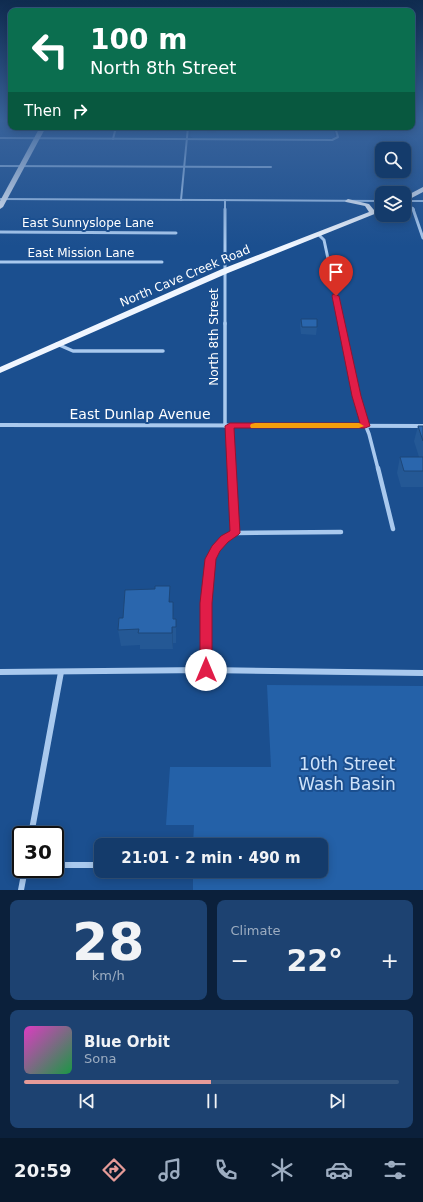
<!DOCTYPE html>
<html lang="en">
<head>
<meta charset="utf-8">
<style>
  body { margin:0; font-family:"DejaVu Sans",sans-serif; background:#1d4271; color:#f1f3f6; height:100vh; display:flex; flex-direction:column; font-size:15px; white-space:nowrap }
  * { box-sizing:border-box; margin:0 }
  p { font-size:13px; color:#9dadc1 }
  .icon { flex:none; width:22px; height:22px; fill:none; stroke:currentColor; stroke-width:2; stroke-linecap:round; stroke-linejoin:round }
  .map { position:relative; height:890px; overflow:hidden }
  .drawer { display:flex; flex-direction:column; gap:10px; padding:10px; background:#0b203b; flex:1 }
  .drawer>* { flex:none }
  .banner { position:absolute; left:8px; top:8px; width:407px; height:122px; border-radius:8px; box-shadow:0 2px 10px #0003,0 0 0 1px #33557e; background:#0b6e4f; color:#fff; overflow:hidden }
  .buttons { position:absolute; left:375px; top:142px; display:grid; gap:8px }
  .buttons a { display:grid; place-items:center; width:36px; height:36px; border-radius:8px; background:#143b6b; box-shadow:0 2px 10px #0003,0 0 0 1px #33557e; font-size:20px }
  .speed { position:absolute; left:12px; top:826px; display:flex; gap:8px; font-size:20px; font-weight:700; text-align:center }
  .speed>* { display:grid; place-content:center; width:52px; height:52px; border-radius:50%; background:#143b6b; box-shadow:0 2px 10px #0003,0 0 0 1px #33557e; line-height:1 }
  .speed .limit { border:2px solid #111; border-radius:6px; background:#fff; color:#111 }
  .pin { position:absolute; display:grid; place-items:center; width:34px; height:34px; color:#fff; margin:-41px -17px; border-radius:50% 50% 50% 0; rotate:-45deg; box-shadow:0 0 4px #0007 }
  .pin .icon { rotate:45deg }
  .me { position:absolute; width:44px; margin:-22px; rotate:0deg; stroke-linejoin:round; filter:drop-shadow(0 0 3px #0008) }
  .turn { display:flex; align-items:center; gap:14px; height:84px; padding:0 16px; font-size:18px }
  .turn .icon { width:52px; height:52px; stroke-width:2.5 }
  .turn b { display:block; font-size:28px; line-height:34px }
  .then { display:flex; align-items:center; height:38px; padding:0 16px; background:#0003; gap:8px; font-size:15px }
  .big { font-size:30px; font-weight:700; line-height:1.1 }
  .drawer .card { flex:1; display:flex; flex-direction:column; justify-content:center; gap:6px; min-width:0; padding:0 14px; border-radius:8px; background:#1d4271 }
  .drawer .dial { align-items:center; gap:0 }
  .dial b { font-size:52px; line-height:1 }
  .song { display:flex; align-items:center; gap:12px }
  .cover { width:48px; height:48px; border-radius:6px; background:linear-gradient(135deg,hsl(310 70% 55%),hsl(140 70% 35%)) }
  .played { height:4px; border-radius:2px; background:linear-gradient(90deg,#e69b98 50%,#33557e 50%) }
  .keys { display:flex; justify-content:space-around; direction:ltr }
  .heat { display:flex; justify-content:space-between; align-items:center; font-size:22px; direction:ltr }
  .drawer .tiles { flex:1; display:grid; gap:10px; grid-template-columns:1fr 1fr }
  .card:last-child { grid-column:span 2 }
  .trip { position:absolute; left:94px; top:838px; width:234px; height:40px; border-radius:8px; background:#143b6b; box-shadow:0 2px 10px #0003,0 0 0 1px #33557e; font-weight:700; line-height:40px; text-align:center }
  .tab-bar { display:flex; height:64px; justify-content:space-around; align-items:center; background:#08182b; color:#9dadc1 }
  .tab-bar .icon { width:28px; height:28px }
  .tab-bar .current { color:#e69b98 }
  .tab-bar b { font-size:18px; color:#f1f3f6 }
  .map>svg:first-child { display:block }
</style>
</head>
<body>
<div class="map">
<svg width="423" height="890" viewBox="0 0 423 890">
  <rect width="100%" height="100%" fill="#1b4f8f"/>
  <!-- green -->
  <g fill="#2461a8">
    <polygon points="191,127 333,127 335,137 330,139 193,138 190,136"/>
    <polygon points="267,685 423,686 423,890 193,890 193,871 321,871 321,845 193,845 194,825 166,825 170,767 271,767"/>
  </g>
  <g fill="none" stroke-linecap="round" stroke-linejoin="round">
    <!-- minor-far4 -->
    <g stroke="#a9c9ee" stroke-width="2">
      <polyline points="0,138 332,140 338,137 335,127"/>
      <polyline points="113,139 116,127"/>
      <polyline points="0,166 271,167"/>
      <polyline points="181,200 188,127"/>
      <polyline points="225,200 225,210"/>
      <polyline points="404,203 413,208 414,210"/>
    </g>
    <!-- minor-far3 -->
    <g stroke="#a9c9ee" stroke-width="3">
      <polyline points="225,209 225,324"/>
      <polyline points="413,209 423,238"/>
      <polyline points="0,232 176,233"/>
      <polyline points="318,234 324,240 342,324"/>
      <polyline points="0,262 162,262"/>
    </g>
    <!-- minor-far2 -->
    <g stroke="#a9c9ee" stroke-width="3.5">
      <polyline points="225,323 225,426"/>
      <polyline points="341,323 361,414 369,434 378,469"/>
      <polyline points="57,344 73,351 163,351"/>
      <polyline points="230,426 232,469"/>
    </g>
    <!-- minor-far1 -->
    <g stroke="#a9c9ee" stroke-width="4.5">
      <polyline points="378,468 393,529"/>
      <polyline points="235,533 341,532"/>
      <path d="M206 654C206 625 202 588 210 560 213 548 225 539 235 533L232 468"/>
    </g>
    <!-- minor -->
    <g stroke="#a9c9ee" stroke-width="6">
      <polyline points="206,653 206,670"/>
      <polyline points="0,672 206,670 423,673"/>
      <polyline points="31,835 61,672"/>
      <polyline points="55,865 101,865"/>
      <polyline points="21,890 25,869"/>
    </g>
    <!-- tertiary -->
    <g fill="#a9c9ee" fill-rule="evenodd">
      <polygon points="0,198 382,200 382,202 0,200"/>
      <rect x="404" y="200" width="19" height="2"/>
      <polygon points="0,423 423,424 423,428 0,427"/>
    </g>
    <!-- primary -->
    <g fill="#f0f6ff" fill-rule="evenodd">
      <polygon points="40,127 46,127 3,207 0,209 0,201"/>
      <polygon points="423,187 423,192 404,202 404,197"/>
      <polygon points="348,199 369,204 374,210 382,207 382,211 228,273 0,373 0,367 222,269 369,212 365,206 346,202 345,201"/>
    </g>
  </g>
  <!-- wall -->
  <g fill="#245895">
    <polygon points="207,127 224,127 224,128 216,128 216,133 207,133"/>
    <polygon points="301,319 317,327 316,335 301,334 300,326"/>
    <polygon points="418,426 423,426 423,487 401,487 397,473 400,457 419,457 414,441"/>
    <polygon points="170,602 174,619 176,619 176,643 173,643 173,649 140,649 140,645 121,646 118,630 123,618"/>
  </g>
  <!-- shaded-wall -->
  <g fill="#1d4779">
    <polygon points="170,586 170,618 169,602"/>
    <polygon points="172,627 173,643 173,649 172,633"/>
  </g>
  <!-- building -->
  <g fill="#2a66ad" stroke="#1d4779">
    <polygon points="301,319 317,319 317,327 302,327"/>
    <polygon points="418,426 423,426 423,441"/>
    <polygon points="400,457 423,457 423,471 404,471"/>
    <polygon points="155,586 170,586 169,602 173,602 173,619 176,619 176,627 172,627 172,633 138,633 139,629 118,630 119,618 123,618 125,590 155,589"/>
  </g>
  <!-- sky -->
  <linearGradient id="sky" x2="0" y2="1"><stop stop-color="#0f2b4f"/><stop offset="0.49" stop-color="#39639b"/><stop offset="1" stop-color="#39639b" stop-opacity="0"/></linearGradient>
  <rect width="423" height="246" fill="url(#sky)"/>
  <!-- route -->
  <polygon fill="#e11d48" stroke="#92132f" points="333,294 339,296 361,396 370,426 365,428 234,428 240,533 238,535 228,542 220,551 216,559 212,603 212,670 210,674 206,676 202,674 200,670 200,603 205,559 212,546 221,536 230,531 225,426 230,423 360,423 352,396 332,296"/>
  <!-- slow -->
  <polygon fill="#f59e0b" points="255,423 359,423 364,426 359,428 251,428 250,426 251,424"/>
  <g text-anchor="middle" stroke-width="4" stroke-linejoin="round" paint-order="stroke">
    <!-- far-street labels -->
    <g font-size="12" fill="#fff" stroke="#1b4f8f">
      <text x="88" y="227">East Sunnyslope Lane</text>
      <text x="81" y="257">East Mission Lane</text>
      <text transform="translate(185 276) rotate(-23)" y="4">North Cave Creek Road</text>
      <text transform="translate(214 337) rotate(-90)" y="4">North 8th Street</text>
    </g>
    <!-- street labels -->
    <g font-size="14" fill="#fff" stroke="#1b4f8f">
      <text x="140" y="419">East Dunlap Avenue</text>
    </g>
    <!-- near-park labels -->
    <g font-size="17" fill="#cfe3fa" stroke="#1b4f8f">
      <text x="347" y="770">10th Street<tspan x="347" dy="20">Wash Basin</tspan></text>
    </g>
  </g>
</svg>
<div class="buttons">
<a><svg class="icon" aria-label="search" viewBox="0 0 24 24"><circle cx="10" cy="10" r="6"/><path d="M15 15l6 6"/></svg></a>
<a><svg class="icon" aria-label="layers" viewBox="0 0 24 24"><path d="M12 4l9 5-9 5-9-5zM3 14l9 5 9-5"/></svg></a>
</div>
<div class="speed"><div class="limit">30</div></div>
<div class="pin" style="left:336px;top:296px;background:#d93025"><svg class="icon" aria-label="arrive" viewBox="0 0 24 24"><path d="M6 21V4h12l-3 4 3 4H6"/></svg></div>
<svg class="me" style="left:206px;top:670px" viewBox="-20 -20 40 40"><circle r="19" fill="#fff"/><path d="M0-13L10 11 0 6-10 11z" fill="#e11d48"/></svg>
<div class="trip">21:01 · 2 min · 490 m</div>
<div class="banner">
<div class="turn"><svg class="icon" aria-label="left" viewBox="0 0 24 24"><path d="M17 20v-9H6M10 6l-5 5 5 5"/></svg><div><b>100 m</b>North 8th Street</div></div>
<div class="then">Then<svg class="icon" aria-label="right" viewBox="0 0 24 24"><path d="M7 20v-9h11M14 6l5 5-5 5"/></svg></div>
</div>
</div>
<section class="drawer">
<div class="tiles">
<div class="card dial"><b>28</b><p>km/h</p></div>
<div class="card"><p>Climate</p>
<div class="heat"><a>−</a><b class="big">22°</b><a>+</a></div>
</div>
<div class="card">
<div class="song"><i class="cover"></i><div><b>Blue Orbit</b><p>Sona</p></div></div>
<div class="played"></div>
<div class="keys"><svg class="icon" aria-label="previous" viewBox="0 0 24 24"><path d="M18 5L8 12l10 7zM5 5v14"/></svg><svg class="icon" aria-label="pause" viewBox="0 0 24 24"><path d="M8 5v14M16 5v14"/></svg><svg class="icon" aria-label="next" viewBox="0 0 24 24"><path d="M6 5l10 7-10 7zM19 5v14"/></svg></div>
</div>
</div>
</section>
<nav class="tab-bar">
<b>20:59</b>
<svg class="icon current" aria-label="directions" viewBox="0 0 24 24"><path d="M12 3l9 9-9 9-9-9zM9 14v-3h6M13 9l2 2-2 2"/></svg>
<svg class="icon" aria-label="music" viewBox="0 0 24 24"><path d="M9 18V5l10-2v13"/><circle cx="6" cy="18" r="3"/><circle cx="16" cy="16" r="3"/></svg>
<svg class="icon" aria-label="phone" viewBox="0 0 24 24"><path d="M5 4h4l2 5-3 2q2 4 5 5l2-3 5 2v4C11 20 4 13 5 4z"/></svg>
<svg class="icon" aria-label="climate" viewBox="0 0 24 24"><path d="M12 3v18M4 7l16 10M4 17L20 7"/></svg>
<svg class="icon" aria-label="car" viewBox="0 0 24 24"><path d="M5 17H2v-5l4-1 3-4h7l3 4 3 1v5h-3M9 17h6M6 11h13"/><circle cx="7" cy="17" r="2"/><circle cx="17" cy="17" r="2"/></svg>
<svg class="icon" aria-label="filters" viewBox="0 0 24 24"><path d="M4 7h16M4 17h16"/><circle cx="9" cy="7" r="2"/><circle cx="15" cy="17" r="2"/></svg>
</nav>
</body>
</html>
